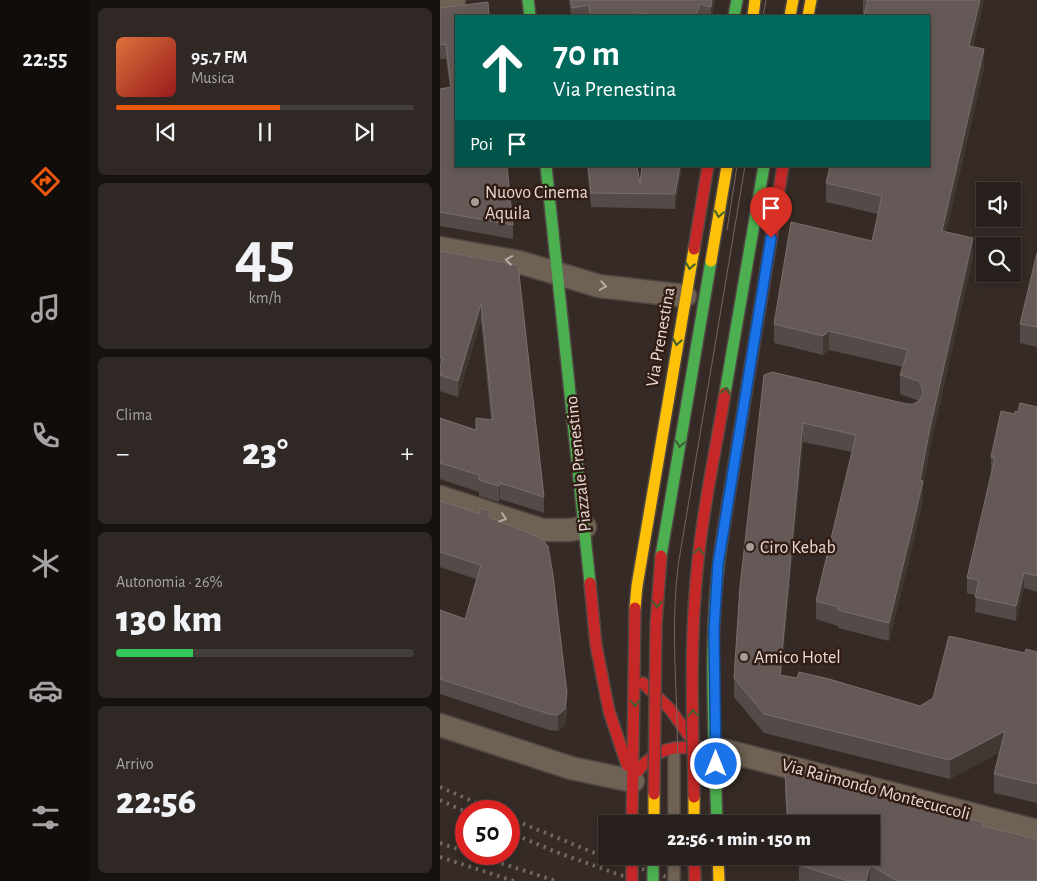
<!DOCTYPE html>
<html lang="it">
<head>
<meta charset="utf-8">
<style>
  body { margin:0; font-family:"Alegreya Sans",sans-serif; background:#302825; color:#f1f3f6; height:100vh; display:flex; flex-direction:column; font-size:19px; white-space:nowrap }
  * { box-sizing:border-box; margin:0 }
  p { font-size:16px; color:#a5a3a3 }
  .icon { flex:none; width:28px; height:28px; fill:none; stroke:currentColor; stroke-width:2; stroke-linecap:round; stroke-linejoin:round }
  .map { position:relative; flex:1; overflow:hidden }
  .side { display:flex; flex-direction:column; gap:8px; padding:8px; background:#16120f; width:350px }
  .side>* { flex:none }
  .guide { position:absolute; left:15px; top:15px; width:475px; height:152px; border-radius:0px; box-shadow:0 2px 8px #0003,0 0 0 1px #443e3b; background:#00695c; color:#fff; overflow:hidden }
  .buttons { position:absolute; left:536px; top:182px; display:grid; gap:10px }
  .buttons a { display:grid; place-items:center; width:45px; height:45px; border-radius:0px; background:#28201c; box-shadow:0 2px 8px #0003,0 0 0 1px #443e3b; font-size:25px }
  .speed { position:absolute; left:15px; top:800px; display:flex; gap:10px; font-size:25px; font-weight:700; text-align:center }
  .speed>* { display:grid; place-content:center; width:65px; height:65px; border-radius:50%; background:#28201c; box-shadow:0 2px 8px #0003,0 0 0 1px #443e3b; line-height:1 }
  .speed .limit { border:8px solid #d22; background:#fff; color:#111 }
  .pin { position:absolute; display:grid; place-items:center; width:42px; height:42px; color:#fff; margin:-51px -21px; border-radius:50% 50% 50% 0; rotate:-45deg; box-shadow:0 0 5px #0007 }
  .pin .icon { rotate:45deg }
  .me { position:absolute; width:55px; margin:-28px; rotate:0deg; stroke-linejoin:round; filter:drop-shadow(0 0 4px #0008) }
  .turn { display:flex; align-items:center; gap:18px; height:105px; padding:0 15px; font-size:22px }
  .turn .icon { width:65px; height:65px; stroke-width:2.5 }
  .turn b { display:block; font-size:35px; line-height:42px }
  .then { display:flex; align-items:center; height:48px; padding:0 15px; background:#0003; gap:10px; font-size:19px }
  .big { font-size:38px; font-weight:800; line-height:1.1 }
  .side .card { flex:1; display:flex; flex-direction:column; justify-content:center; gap:8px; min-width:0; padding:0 18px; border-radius:8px; background:#302825 }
  .side .dial { align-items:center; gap:0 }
  .dial b { font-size:65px; line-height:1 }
  .song { display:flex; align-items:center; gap:15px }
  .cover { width:60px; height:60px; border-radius:8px; background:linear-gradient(135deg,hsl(20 70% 55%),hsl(0 70% 35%)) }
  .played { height:5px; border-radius:2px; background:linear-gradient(90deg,#ea580c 55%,#443e3b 55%) }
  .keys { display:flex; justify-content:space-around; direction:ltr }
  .heat { display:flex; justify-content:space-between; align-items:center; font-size:28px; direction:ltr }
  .charge { height:8px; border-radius:4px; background:linear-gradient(90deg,#34c759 26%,#443e3b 0) }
  .trip { position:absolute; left:158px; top:815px; width:282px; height:50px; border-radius:0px; background:#28201c; box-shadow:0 2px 8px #0003,0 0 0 1px #443e3b; font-weight:800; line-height:50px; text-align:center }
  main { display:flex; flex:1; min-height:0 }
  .tab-bar { display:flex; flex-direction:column; width:90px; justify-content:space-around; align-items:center; background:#100d0b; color:#a5a3a3 }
  .tab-bar .icon { width:35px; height:35px }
  .tab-bar .active { color:#ea580c }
  .tab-bar b { font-size:22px; color:#f1f3f6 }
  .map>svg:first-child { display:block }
</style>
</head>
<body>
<main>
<nav class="tab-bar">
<b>22:55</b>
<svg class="icon active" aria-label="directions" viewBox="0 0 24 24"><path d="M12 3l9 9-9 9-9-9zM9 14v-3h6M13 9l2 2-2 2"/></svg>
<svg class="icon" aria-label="music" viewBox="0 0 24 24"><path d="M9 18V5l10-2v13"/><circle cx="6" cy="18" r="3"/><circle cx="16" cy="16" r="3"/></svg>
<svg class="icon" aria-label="phone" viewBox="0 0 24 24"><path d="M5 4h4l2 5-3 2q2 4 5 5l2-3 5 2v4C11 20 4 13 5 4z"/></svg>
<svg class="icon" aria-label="climate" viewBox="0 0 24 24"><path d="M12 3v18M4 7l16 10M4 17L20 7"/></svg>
<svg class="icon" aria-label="car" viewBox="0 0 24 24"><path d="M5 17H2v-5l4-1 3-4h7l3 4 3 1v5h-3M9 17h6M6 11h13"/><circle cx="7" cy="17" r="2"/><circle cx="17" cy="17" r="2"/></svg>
<svg class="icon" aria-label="filters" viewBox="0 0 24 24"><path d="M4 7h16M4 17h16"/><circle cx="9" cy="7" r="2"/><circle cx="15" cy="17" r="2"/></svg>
</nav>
<section class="side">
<div class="card">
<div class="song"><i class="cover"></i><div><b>95.7 FM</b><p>Musica</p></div></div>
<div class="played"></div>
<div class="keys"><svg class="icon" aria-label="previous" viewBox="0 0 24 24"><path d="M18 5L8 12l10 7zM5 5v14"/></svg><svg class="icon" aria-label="pause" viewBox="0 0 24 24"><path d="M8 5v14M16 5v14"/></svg><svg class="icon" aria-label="next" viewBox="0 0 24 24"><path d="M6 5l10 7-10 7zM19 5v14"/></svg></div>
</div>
<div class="card dial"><b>45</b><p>km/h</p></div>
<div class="card"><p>Clima</p>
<div class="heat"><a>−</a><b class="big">23°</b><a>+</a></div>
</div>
<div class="card"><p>Autonomia · 26%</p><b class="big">130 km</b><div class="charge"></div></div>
<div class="card"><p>Arrivo</p><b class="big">22:56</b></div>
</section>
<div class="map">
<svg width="597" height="881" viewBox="0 0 597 881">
  <rect width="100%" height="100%" fill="#352a25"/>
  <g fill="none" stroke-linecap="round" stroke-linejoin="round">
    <!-- lane casing -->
    <g stroke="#504743" stroke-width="14">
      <polyline id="lane" points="234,748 234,824"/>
    </g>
    <!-- street casing -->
    <g stroke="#504743" stroke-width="25">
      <g id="street">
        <polyline points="0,2 14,0"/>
        <polyline points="0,248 79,262 159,286 245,296"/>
        <polyline points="0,497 102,530 130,530 145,527"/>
        <polyline points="0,725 131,768 193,781"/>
        <polyline points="275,748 597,831"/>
      </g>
    </g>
    <!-- fast casing -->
    <g stroke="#504743" stroke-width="14">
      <g id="fast">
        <polyline points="88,0 90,16"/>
        <polyline points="294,16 297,0"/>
        <polyline points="106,166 150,583"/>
        <path d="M277 824C274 727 267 629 283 533"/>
      </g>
    </g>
    <!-- slow casing -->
    <g stroke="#504743" stroke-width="14">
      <g id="slow">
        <polyline points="313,16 315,0"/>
        <polyline points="350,16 353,0"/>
        <polyline points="368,16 371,0"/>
        <polyline points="195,608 197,586 254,249"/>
        <polyline points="214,794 214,824"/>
        <polyline points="254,797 254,824"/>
        <polyline points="278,856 279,881"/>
      </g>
    </g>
    <!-- jam casing -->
    <g stroke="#504743" stroke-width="14">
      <g id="jam">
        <polyline points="254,249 268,166"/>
        <polyline points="283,533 343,166"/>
        <polyline points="150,583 156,645 169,711 187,765"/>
        <polyline points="203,683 230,709 260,751"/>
        <path d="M198 771C213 751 236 742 260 751"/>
        <polyline points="192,824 195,608"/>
        <polyline points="254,856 255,881"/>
      </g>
    </g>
    <!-- lane -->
    <use href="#lane" stroke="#6f6153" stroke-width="11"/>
    <!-- street -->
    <use href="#street" stroke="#6f6153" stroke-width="22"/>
    <!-- fast -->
    <use href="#fast" stroke="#4caf50" stroke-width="11"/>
    <!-- slow -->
    <use href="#slow" stroke="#ffc107" stroke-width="11"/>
    <!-- jam -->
    <use href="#jam" stroke="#c62828" stroke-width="11"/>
    <!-- tram -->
    <g stroke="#73685f" stroke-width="1">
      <polyline points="323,16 326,0"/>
      <polyline points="287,230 297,166"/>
      <polyline points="230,824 230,801"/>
      <path d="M238 824C237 788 238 752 237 716 235 664 232 617 238 566L305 166"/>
      <polyline points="230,856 230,881"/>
      <polyline points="238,856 238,881"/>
    </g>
    <!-- rail -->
    <g stroke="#73685f" stroke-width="4" stroke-dasharray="2.5 5" stroke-linecap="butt">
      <polyline points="0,787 55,811"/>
      <polyline points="0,800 26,812"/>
      <polyline points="69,818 157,854 239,881"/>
      <polyline points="69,832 116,852 197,881"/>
      <polyline points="0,843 26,852"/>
      <polyline points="33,854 116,881"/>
      <polyline points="0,857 74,881"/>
    </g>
    <!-- lane-bridge casing -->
    <g stroke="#504743" stroke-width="14" stroke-linecap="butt">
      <polyline id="lane-bridge" points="234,856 234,881"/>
    </g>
    <!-- fast-bridge casing -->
    <g stroke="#504743" stroke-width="14" stroke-linecap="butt">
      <g id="fast-bridge">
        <polyline points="285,393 324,166"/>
        <polyline points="221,556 271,261"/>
        <polyline points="213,856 213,881"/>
      </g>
    </g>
    <!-- slow-bridge casing -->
    <g stroke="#504743" stroke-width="14" stroke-linecap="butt">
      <polyline id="slow-bridge" points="271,261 287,166"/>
    </g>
    <!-- jam-bridge casing -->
    <g stroke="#504743" stroke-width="14" stroke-linecap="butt">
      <g id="jam-bridge">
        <polyline points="214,794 216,624 221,556"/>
        <path d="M254 797C253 730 250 663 255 596 259 527 274 460 285 393"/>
        <polyline points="192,856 192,881"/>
      </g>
    </g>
    <!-- lane-bridge -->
    <use href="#lane-bridge" stroke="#6f6153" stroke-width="11"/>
    <!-- fast-bridge -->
    <use href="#fast-bridge" stroke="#4caf50" stroke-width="11"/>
    <!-- slow-bridge -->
    <use href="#slow-bridge" stroke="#ffc107" stroke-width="11"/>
    <!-- jam-bridge -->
    <use href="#jam-bridge" stroke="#c62828" stroke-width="11"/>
  </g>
  <!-- wall -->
  <g fill="#544a48">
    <polygon points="129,0 275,0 272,16 131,16"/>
    <polygon points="423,0 544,0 533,47 544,68 506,232 533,257 490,447 483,486 483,500 471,552 449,641 398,628 398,626 376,619 376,601 412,452 363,442 341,675 480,706 585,653 597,652 597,803 554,793 554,774 559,753 510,779 324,733 294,697 294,678 324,375 467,404 473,404 479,401 460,394 460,375 463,367 389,350 383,355 334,343 334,324 432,241 438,214 386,202 386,183 489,16 423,16"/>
    <polygon points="0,8 73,225 73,239 0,226 0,89 10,87 6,59 0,59"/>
    <polygon points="147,166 197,166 200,183 202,166 242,166 235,209 151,207"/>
    <polygon points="0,251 78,265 104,497 104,513 60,499 59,502 39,496 39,492 0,479 0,418 36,430 36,418 51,420 41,320 18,397 0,391"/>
    <polygon points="597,253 597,347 580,343 580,324"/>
    <polygon points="597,407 597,592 584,588 576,621 535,612 536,595 527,593 527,578 551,472 551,457 575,414 578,412"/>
    <polygon points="0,501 50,518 127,709 125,725 118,731 109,730 0,694 0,610 25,619 36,579 0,567"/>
    <polygon points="345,773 543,826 597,881 359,881 359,865 360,861 349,859 349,856 431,856 431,824 347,824 345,793"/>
  </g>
  <!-- shaded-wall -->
  <g fill="#413733">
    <polygon points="272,0 275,0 272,16 271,16 271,7"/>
    <polygon points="540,0 544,0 529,65 529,46"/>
    <polygon points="259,4 259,16 257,16"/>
    <polygon points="544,49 544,68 502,250 502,231"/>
    <polygon points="240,166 242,166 235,209 235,194"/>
    <polygon points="533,238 533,257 490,447 483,486 483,500 471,552 449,641 449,623 480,480 490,428"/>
    <polygon points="41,304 41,320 18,397 18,381"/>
    <polygon points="389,331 389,350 383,355 383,336"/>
    <polygon points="363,423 363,442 340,694 340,675"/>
    <polygon points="60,483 60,499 59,502 59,486"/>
    <polygon points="584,573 584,588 576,621 576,606"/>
    <polygon points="127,693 125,725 118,731 118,715"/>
    <polygon points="565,731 565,750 510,779 510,760"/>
    <polygon points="430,865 430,881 426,881"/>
  </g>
  <!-- building -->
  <g fill="#645957" stroke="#796e6a">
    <polygon points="131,0 272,0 271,7 259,4 257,16 215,16 195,12 195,16 150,16 149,5 132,8"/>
    <polygon points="426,0 540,0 529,46 544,49 502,231 533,238 490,428 480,480 483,481 471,533 449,623 398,610 398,607 376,601 416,435 363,423 340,675 357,678 359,672 389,679 480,706 493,698 509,636 585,653 586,649 597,652 597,784 554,774 565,731 510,760 324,714 294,678 300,586 324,375 332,372 467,404 473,404 479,401 483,394 482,387 479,381 460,375 468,350 389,331 383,336 334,324 351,222 432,241 442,196 386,183 390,166 489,166 489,16 424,16 428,0"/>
    <polygon points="48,2 49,16 16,16 16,166 67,166 73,225 0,212 0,89 11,87 6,44 0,45 0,8"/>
    <polygon points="148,166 197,166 200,183 202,166 240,166 235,194 151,193"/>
    <polygon points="0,251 78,265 104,497 60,483 59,486 39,480 39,475 0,463 0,418 36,430 36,418 53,420 41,304 18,381 0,375 0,367 3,358 0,358"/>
    <polygon points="597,253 597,327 580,324"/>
    <polygon points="580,403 597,407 597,576 584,573 576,606 535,597 539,580 527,578 555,458 551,457 561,411 575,414 575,411 578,412"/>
    <polygon points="0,501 40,514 40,508 50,511 49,517 101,538 108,546 113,575 127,693 125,709 118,715 109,714 0,679 0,610 25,619 41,565 0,552"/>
    <polygon points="345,773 543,822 542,826 597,839 597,881 457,881 430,865 426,881 408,881 359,865 361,856 431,856 431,824 348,824"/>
  </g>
  <!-- one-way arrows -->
  <defs><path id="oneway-chevron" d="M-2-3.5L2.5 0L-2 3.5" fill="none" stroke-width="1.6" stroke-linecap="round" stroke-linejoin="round" transform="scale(1.25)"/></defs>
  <g stroke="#3e5f30">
    <use href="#oneway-chevron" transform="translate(279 214) rotate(99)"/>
    <use href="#oneway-chevron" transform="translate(250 266) rotate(100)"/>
    <use href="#oneway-chevron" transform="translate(237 342) rotate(100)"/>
    <use href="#oneway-chevron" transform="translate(286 391) rotate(-80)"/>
    <use href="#oneway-chevron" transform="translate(240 444) rotate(99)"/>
    <use href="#oneway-chevron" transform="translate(259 551) rotate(-82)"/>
    <use href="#oneway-chevron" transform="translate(217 604) rotate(93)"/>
    <use href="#oneway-chevron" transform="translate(195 703) rotate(90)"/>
    <use href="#oneway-chevron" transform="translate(253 713) rotate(-90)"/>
  </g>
  <g stroke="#b8aaa0">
    <use href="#oneway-chevron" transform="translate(69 260) rotate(-170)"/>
    <use href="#oneway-chevron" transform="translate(163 286) rotate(9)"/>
    <use href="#oneway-chevron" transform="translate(63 518) rotate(18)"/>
  </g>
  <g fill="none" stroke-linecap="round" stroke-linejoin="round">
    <!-- route casing -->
    <g stroke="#114b97" stroke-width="12">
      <polyline id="route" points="276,764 274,630 278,564 331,238"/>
    </g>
    <!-- route -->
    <use href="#route" stroke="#1a73e8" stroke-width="9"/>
  </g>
  <!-- markers -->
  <g fill="#a99c97" stroke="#321d15" stroke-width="2">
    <circle cx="35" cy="202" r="5"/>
    <circle cx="310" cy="547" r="5"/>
    <circle cx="304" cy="657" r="5"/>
  </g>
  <g text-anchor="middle" stroke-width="5" stroke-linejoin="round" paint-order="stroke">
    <!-- poi labels -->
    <g font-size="18" fill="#e8dad4" stroke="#321d15" text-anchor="start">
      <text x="45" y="198">Nuovo Cinema<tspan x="45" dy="21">Aquila</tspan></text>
      <text x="320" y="553">Ciro Kebab</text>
      <text x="314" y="663">Amico Hotel</text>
    </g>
    <!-- street labels -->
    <g font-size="18" fill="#e8dad4" stroke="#321d15">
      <text transform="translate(220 337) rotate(-80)" y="6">Via Prenestina</text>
      <text transform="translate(138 464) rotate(-96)" y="6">Piazzale Prenestino</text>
      <text transform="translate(436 789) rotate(15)" y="6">Via Raimondo Montecuccoli</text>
    </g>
  </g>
</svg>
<div class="buttons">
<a><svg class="icon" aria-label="sound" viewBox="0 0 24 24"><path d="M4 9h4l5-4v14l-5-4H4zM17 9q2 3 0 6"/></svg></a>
<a><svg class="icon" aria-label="search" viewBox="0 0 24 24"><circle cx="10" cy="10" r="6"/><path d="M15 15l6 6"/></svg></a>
</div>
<div class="speed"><div class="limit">50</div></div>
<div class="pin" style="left:331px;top:238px;background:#d93025"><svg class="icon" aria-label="arrive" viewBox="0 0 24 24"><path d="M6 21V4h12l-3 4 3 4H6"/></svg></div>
<svg class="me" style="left:276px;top:764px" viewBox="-20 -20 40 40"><circle r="17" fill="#1a73e8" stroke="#fff" stroke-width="3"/><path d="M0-11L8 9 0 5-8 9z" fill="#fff"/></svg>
<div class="trip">22:56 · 1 min · 150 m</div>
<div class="guide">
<div class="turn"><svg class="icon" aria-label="ahead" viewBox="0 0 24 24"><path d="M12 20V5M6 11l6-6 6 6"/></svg><div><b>70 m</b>Via Prenestina</div></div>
<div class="then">Poi<svg class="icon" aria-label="arrive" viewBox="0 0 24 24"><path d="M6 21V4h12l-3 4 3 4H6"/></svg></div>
</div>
</div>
</main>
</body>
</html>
